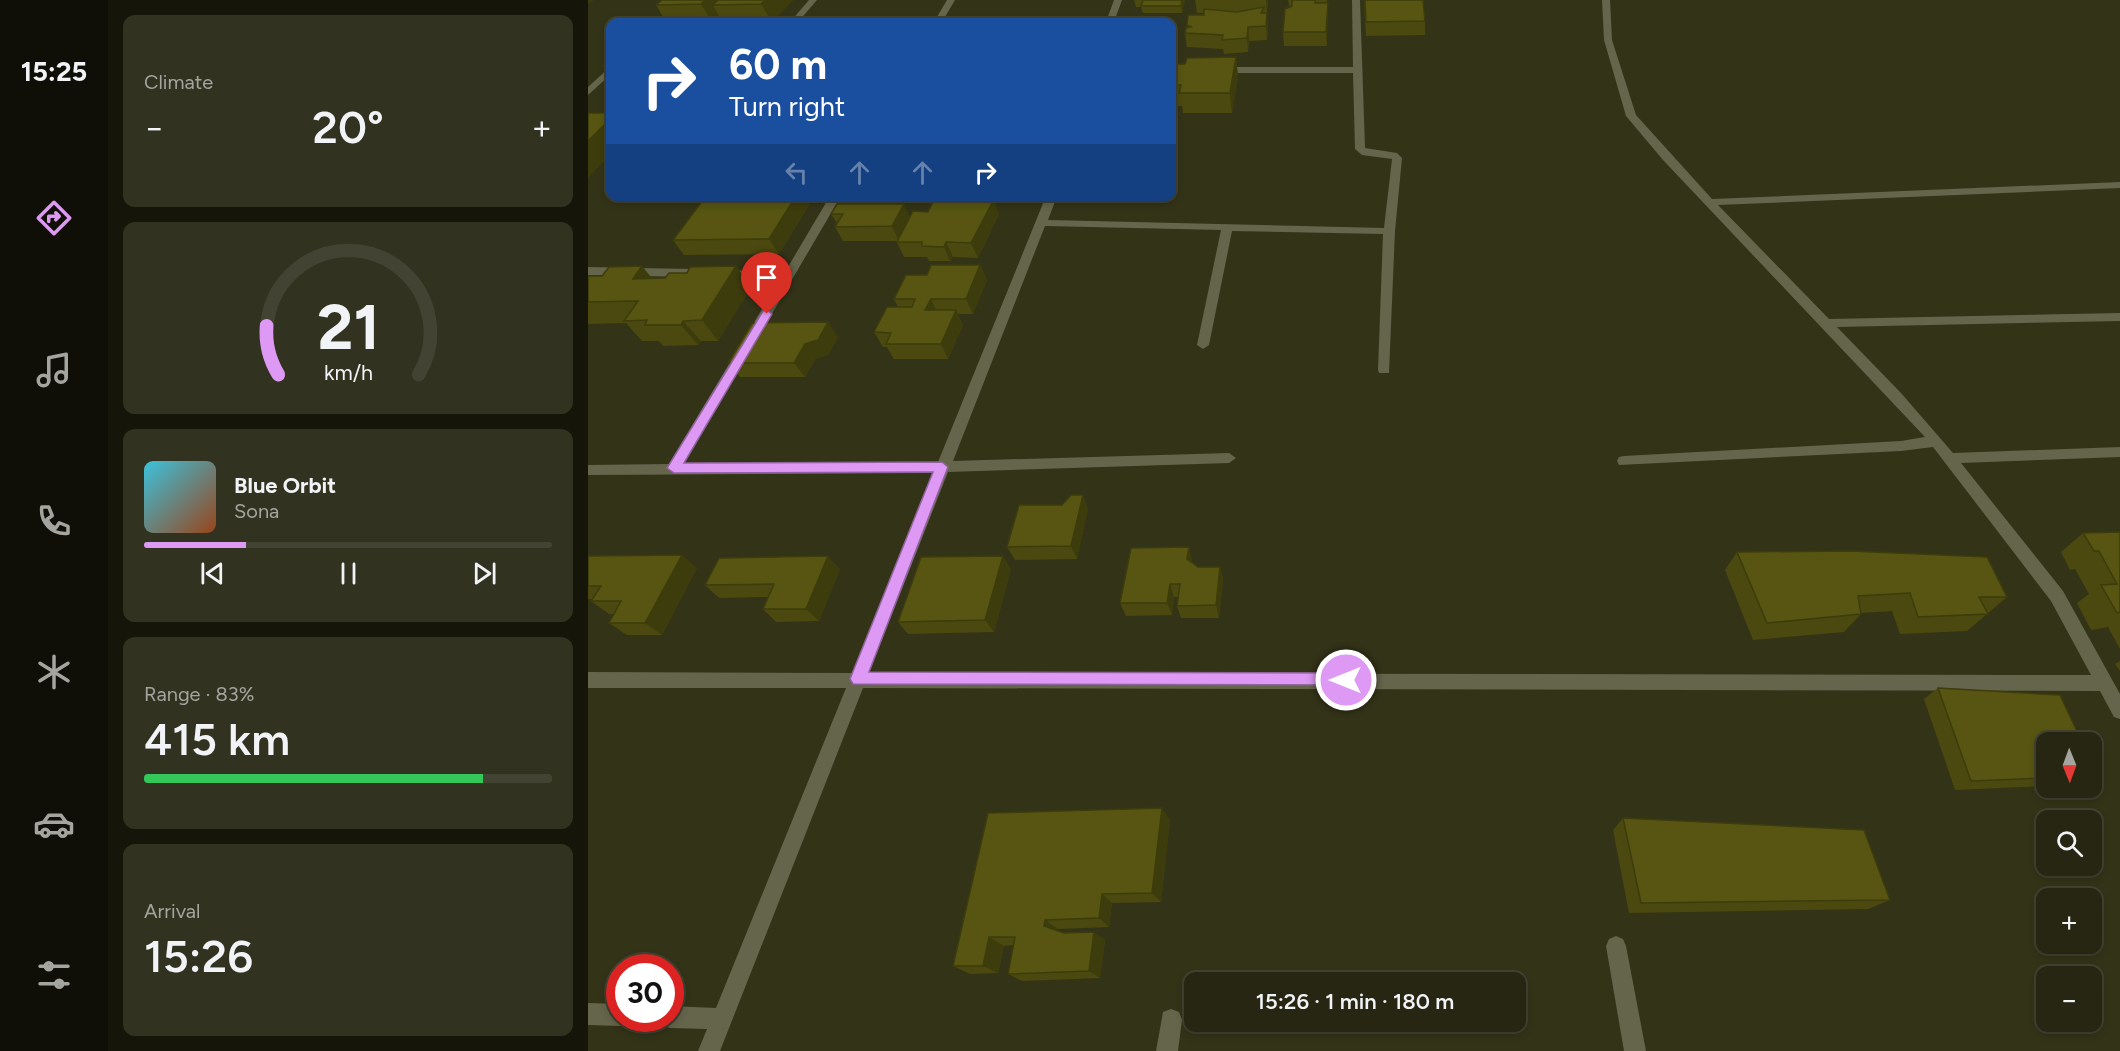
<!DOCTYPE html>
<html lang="en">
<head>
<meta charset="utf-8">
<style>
  body { margin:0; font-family:Figtree,sans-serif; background:#323220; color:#f1f3f6; height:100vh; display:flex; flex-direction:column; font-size:22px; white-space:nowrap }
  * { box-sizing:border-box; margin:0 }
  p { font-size:20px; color:#a4a59f }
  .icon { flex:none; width:33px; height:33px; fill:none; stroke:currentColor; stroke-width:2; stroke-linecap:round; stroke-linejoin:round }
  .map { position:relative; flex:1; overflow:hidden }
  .drawer { display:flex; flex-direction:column; gap:15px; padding:15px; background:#15150a; width:480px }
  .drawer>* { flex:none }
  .top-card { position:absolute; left:18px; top:18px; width:570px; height:183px; border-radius:12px; box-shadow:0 3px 9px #0003,0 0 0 2px #424332; background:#1a4fa0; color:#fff; overflow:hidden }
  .needle { width:39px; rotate:179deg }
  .fabs { position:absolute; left:1448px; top:732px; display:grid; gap:12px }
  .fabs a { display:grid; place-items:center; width:66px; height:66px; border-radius:12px; background:#262612; box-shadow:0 3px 9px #0003,0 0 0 2px #424332; font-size:30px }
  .speed { position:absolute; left:18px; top:954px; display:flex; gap:12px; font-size:30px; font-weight:700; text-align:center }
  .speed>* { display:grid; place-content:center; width:78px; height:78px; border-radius:50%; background:#262612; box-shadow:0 3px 9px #0003,0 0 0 2px #424332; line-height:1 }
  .speed .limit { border:9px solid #d22; background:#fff; color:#111 }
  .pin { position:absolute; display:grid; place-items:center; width:51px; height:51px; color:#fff; margin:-62px -26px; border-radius:50% 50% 50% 0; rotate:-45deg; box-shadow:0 0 6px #0007 }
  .pin .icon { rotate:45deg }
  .me { position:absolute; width:66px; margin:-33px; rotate:270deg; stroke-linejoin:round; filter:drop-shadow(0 0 4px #0008) }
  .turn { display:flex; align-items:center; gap:21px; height:126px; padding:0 24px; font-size:27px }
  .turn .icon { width:78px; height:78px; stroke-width:2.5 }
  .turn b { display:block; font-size:42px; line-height:51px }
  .lanes { display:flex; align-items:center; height:57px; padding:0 24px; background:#0003; justify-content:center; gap:30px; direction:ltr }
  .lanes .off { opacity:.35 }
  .big { font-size:45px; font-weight:600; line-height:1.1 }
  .drawer .tile { flex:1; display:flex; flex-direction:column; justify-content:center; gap:9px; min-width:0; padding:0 21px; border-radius:12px; background:#323220 }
  .drawer .dial { align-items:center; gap:0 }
  .dial svg { height:156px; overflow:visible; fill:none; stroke:#424332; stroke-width:7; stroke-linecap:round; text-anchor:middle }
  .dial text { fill:#f1f3f6; stroke:none }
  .song { display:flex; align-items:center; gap:18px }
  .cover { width:72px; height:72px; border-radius:9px; background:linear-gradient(135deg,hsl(190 70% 55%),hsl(20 70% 35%)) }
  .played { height:6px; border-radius:3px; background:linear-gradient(90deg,#dd99f3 25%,#424332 25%) }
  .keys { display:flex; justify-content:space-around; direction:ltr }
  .heat { display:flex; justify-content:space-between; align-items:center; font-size:33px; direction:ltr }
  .charge { height:9px; border-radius:4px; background:linear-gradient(90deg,#34c759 83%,#424332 0) }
  .trip { position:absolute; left:596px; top:972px; width:342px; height:60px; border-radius:12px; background:#262612; box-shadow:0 3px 9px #0003,0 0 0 2px #424332; font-weight:600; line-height:60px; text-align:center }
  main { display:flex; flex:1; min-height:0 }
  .tabs { display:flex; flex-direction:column; width:108px; justify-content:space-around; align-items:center; background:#0f0f07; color:#a4a59f }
  .tabs .icon { width:42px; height:42px }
  .tabs .current { color:#dd99f3 }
  .tabs b { font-size:27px; color:#f1f3f6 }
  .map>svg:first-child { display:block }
</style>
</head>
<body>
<main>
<nav class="tabs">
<b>15:25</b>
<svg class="icon current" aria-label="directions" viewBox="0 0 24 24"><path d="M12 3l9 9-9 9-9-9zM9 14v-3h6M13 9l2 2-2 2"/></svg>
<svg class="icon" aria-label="music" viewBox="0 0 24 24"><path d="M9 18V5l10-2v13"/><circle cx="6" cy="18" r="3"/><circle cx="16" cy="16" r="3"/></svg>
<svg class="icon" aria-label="phone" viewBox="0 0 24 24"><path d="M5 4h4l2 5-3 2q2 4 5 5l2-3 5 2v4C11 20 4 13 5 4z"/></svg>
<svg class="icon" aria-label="climate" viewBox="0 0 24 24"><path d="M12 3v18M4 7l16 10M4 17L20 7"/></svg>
<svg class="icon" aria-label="car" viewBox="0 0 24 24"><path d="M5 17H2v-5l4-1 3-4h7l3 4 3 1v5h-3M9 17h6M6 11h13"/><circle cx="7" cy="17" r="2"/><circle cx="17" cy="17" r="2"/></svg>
<svg class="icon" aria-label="filters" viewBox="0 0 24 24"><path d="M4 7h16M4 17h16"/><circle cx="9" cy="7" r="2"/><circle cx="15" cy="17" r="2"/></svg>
</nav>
<section class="drawer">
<div class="tile"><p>Climate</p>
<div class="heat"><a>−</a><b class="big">20°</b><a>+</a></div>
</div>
<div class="tile dial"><svg viewBox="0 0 100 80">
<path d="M14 69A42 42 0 1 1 86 69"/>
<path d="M14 69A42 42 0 0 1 8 44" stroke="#dd99f3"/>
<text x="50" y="56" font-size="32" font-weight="700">21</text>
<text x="50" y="72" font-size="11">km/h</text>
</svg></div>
<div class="tile">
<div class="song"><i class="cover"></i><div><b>Blue Orbit</b><p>Sona</p></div></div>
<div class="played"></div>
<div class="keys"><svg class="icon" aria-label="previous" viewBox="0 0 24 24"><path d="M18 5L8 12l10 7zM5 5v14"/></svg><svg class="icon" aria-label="pause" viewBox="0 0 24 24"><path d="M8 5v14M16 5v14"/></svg><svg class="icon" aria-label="next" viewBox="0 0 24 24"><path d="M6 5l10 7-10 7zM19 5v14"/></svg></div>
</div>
<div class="tile"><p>Range · 83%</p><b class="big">415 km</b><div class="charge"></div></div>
<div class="tile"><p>Arrival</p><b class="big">15:26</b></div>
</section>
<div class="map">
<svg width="1532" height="1051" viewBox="0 0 1532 1051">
  <rect width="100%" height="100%" fill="#333318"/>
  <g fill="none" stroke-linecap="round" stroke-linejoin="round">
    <!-- minor -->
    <g fill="#65654c" fill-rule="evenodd">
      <polygon points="91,0 100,0 76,22 68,22"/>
      <polygon points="221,0 229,0 210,22 202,22"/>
      <polygon points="359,0 367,0 354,22 346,22"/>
      <polygon points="526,0 534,0 526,22 518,22"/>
      <polygon points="764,0 772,0 777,148 809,153 814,158 807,231 801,373 791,373 790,370 795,234 644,231 621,345 615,349 609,345 633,230 457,226 365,461 641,453 648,458 641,463 360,472 281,673 1503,675 1463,601 1345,447 1313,451 1031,465 1029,461 1031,457 1036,456 1313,441 1337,437 1075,160 1038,116 1016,40 1014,0 1022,0 1024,40 1048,115 1124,199 1532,182 1532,188 1130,205 1241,319 1532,313 1532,321 1249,327 1313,393 1365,453 1532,447 1532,457 1373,463 1475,591 1532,694 1532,719 1526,717 1512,691 275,688 132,1051 110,1051 119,1029 82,1028 74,1025 72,1018 82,1018 82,1006 128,1008 258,688 0,688 0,672 264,673 346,473 0,475 0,465 81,464 192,279 135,278 129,274 135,270 197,272 242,196 253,196 96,464 350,462 458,196 469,196 460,220 796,228 804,159 774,155 767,149 765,73 630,73 625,70 630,67 765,67"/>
      <polygon points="22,67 22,75 0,95 0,87"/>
      <polygon points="0,267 105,269 111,273 105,277 0,275"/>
      <polygon points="1028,936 1035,939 1038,946 1058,1051 1036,1051 1018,946 1021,939"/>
      <polygon points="0,1003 32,1004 32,1018 41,1018 40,1023 32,1026 0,1025"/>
      <polygon points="583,1009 591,1012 594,1020 590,1051 568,1051 575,1012"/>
    </g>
  </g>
  <!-- wall -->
  <g fill="#4b490f" fill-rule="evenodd">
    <path d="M205 0 184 22H66H78L68 5ZM131 16 134 21H127Z"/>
    <polygon points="546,0 597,0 594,13 555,13 553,7 548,7"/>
    <polygon points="607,0 680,0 679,12 677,13 680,27 679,40 661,41 660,52 636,54 635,49 599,47 597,33 599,28 599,25 616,15 616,13 609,13"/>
    <polygon points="700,0 739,0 739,46 696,46 695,32 702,7 701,5"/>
    <polygon points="776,0 837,21 837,35 778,36"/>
    <polygon points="648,57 650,77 644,113 595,113 594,106 584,106 584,64 597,64"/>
    <polygon points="22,58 22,77 15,66"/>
    <polygon points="118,196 216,196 221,205 191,254 96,255 85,240"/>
    <polygon points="363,196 383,196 384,199 411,214 390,258 365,257 362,261 341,261 339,257 316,257 309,242 309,241 255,241 247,227 249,223 243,214 322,217 340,212 362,199"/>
    <polygon points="392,265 399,280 385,314 369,314 375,325 360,359 306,359 299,347 295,347 286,332 310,307 306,299 339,275"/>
    <polygon points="148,266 163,287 130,341 113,341 110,345 75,346 71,341 54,341 38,323 0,324 0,275 1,276 77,278 99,273"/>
    <polygon points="250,337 240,355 227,359 217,377 152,377 140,363"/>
    <polygon points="500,508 489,559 427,560 419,547"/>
    <polygon points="1532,532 1532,649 1520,627 1503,630 1489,603 1501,594 1487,569 1482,570 1473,552 1495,533"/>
    <polygon points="601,547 604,562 610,567 632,567 635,579 631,618 593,618 589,606 590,597 586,597 584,615 538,616 532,603"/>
    <polygon points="1149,552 1419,597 1379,631 1312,634 1304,611 1273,613 1273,614 1256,632 1165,640 1137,570"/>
    <polygon points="0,556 109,568 74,635 39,635 21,623 26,614 21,614 3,601 5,599 0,599"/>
    <polygon points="252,569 231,621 188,622 175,609 180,597 131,598 117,585"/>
    <polygon points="423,569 406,632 320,634 310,622"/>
    <polygon points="1532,661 1532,671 1527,664"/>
    <polygon points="1350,688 1458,742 1458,786 1367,790 1336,699"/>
    <polygon points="400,813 582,820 573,902 524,903 521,927 470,929 469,930 476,933 506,932 517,940 512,978 434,981 420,974 425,945 416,946 410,973 382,974 365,966"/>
    <polygon points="1035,818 1302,900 1280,909 1041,913 1025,830"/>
  </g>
  <!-- shaded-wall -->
  <g fill="#3d3c0c">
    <polygon points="0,0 6,0 0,4"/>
    <polygon points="117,0 159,0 125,5 131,16 125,22 124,22 113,4"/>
    <polygon points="177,0 205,0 184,22 173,4"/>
    <polygon points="594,0 597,0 594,13 593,6"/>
    <polygon points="678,0 680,0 679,12"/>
    <polygon points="740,3 740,17 739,46 738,32"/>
    <polygon points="679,13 680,27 679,40 678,26"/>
    <polygon points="660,27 661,41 660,52 659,38"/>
    <polygon points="648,57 650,77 644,113 642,93"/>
    <polygon points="22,119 22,155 0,178 0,141"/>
    <polygon points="208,196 216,196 221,205 191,254 181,239"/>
    <polygon points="406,199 411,214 390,258 383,243"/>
    <polygon points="316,204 323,219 311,241 304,226"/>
    <polygon points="358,242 365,257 362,261 356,247"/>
    <polygon points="392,265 399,280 385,314 378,299"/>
    <polygon points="54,266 71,287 45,279"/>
    <polygon points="148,266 163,287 130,341 114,320"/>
    <polygon points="343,299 350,314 337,310"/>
    <polygon points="368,310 375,325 360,359 353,344"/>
    <polygon points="95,321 113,341 110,345 93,325"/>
    <polygon points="240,322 250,337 240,355 227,359 217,377 206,363 217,344"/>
    <polygon points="495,495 500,508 489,559 483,546"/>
    <polygon points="601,547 604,560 603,572 599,559"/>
    <polygon points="94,555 109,568 74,635 57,623"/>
    <polygon points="240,556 252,569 231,621 218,609"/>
    <polygon points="415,556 423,569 406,632 397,620"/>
    <polygon points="632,567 635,579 631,618 628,605"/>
    <polygon points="582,584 586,597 584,615 579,603"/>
    <polygon points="574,808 582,820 573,902 564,893"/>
    <polygon points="514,894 524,903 521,927 511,918"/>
    <polygon points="457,920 470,929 469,935 456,926"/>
    <polygon points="506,932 517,940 512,978 501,971"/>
    <polygon points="401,937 416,946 410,973 395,966"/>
  </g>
  <!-- building -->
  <g fill="#575511" stroke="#3d3c0c" stroke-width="1.5">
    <polygon points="74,0 117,0 113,4 68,5"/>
    <polygon points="130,0 177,0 173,4 125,5"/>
    <polygon points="555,0 594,0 593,6 553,6"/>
    <polygon points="704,0 727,0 727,3 740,3 738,32 695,32 697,9 704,6"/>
    <polygon points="777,0 835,0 837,21 778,22"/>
    <polygon points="676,7 673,13 679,13 678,26 660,27 659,38 634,40 635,35 597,33 598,28 603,27 599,25 600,15 616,15 616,9 649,12"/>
    <polygon points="111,20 109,22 66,22"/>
    <polygon points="173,20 171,22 117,22 118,21"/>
    <polygon points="648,57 642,93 591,93 593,85 584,85 584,64 597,64 599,58"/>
    <polygon points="22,58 22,65 15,66"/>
    <polygon points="0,113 22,113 22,119 0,141"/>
    <polygon points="118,196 208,196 181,239 85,240"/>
    <polygon points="363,196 383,196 383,199 406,199 383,243 358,242 356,247 334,246 334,242 309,242 325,211 340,212 347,198 362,199"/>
    <polygon points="249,204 316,204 304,226 247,227 255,214 243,214"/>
    <polygon points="343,265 392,265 378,299 343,299 337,310 368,310 353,344 298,344 303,333 286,332 299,307 324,307 327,299 306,299 318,275 339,275"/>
    <polygon points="54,266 45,279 77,278 81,273 99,273 102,267 148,266 114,320 95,321 93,325 57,325 59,320 36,321 50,301 0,302 0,276 14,276 21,267"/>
    <polygon points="240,322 230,340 217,344 206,363 140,363 164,323"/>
    <polygon points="483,495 495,495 483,546 419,547 431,505 474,505"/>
    <polygon points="1532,532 1532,612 1529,613 1513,585 1529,584 1511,551 1506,551 1495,533"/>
    <polygon points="601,547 599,559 610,567 632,567 628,605 589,606 592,584 582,584 579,603 532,603 543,548"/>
    <polygon points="1263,551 1399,557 1419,597 1391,597 1400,614 1330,617 1322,593 1270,596 1273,614 1179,623 1149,552"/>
    <polygon points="94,555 57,623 21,623 33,601 3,601 13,586 0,586 0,556"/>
    <polygon points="240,556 218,609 175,609 186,584 117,585 131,558"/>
    <polygon points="415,556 397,620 310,622 333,557"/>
    <polygon points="1350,688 1472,695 1494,742 1458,742 1458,778 1383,781"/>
    <polygon points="1503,763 1508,775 1503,775"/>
    <polygon points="574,808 564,893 514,894 511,918 457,920 456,926 476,933 506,932 501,971 420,974 427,937 401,937 395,966 365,966 400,813"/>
    <polygon points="1035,818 1276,830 1302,900 1053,903"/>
  </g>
  <!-- route -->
  <polygon fill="#dd99f3" stroke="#90639e" stroke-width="1.5" points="179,310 184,314 96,463 354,462 360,467 281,672 758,673 764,675 766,680 764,685 265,684 262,679 345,472 86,473 79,468 175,311"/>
</svg>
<div class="fabs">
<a><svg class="needle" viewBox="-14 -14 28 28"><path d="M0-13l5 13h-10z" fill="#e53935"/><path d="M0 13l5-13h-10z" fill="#a4a59f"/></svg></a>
<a><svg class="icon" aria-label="search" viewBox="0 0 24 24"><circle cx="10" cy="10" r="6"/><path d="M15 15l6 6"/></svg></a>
<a>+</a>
<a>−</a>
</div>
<div class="speed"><div class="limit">30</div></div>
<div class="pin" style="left:179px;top:314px;background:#d93025"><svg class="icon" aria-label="arrive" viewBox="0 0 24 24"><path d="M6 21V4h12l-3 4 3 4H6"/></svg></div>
<svg class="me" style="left:758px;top:680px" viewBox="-20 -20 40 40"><circle r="17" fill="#dd99f3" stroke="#fff" stroke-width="3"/><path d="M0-11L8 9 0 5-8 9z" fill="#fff"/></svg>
<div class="trip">15:26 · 1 min · 180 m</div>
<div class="top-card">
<div class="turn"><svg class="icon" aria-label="right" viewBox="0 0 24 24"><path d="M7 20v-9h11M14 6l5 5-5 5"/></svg><div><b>60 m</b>Turn right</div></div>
<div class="lanes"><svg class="icon off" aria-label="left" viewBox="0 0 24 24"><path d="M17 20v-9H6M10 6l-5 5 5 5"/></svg><svg class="icon off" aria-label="ahead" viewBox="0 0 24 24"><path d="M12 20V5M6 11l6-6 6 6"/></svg><svg class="icon off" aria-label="ahead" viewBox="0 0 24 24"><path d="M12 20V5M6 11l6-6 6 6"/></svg><svg class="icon" aria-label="right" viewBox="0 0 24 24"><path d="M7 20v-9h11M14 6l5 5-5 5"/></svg></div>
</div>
</div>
</main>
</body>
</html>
